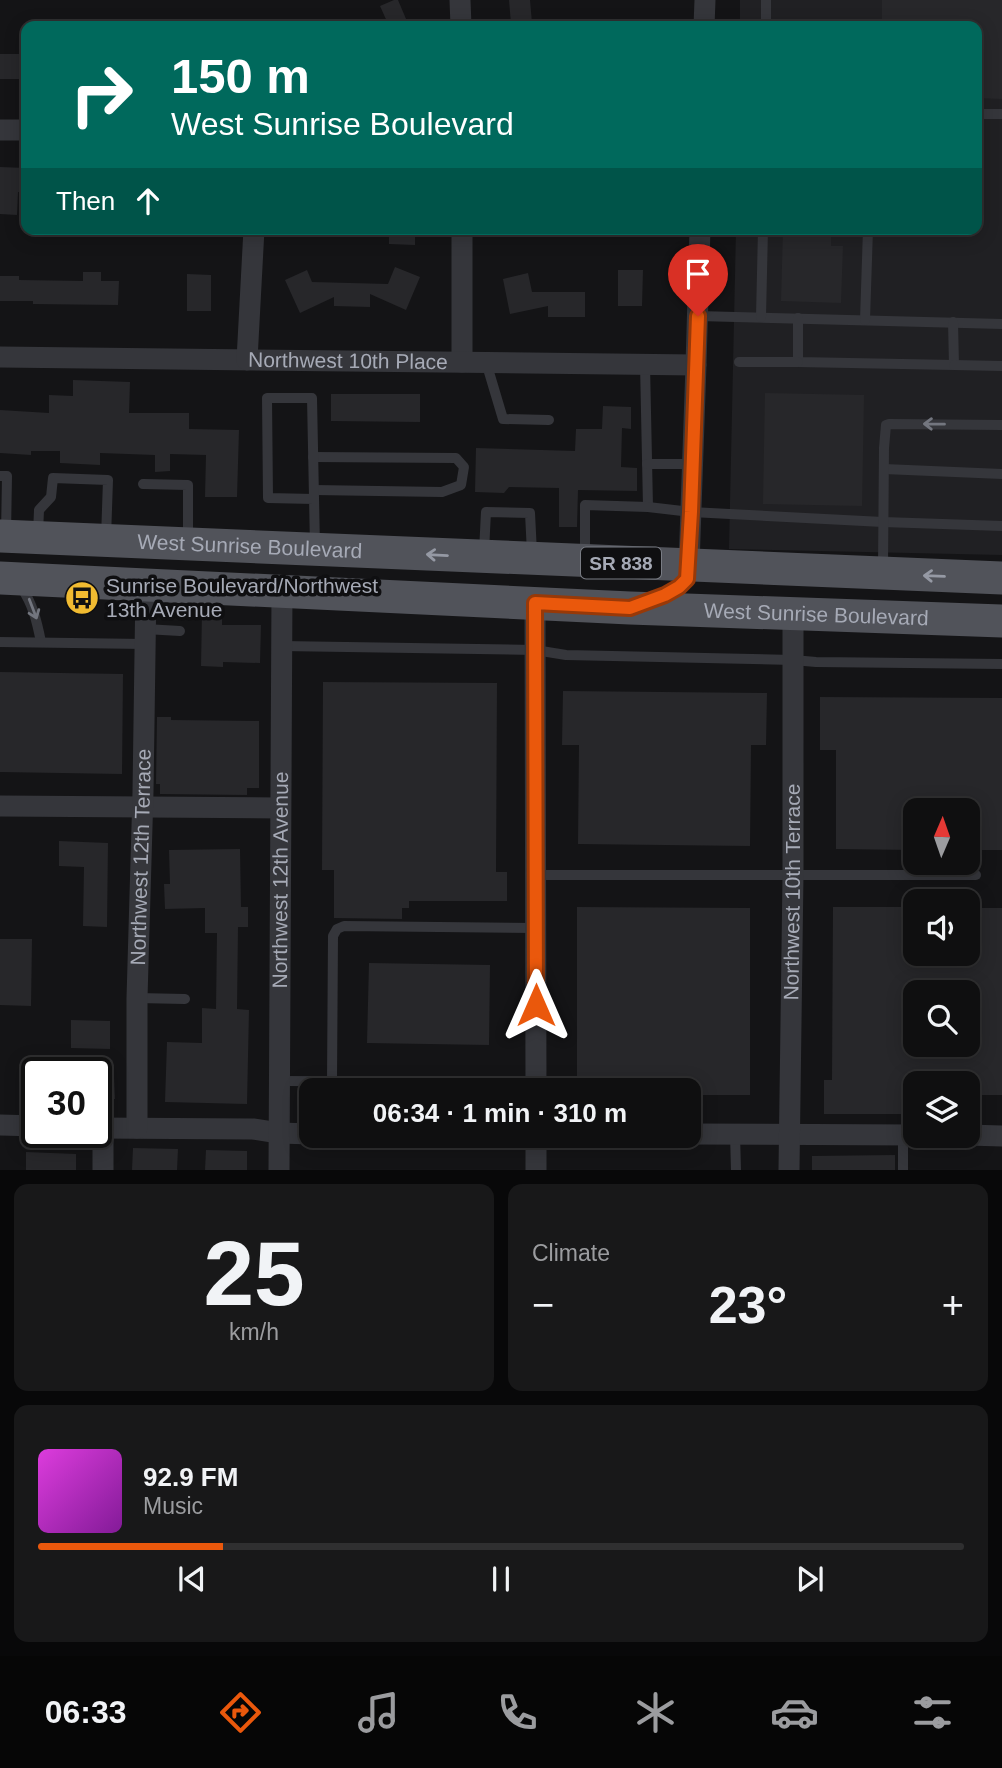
<!DOCTYPE html>
<html lang="en">
<head>
<meta charset="utf-8">
<style>
  body { margin:0; font-family:Helvetica,sans-serif; background:#181819; color:#f1f3f6; height:100vh; display:flex; flex-direction:column; font-size:26px; white-space:nowrap }
  * { box-sizing:border-box; margin:0 }
  p { font-size:23px; color:#9b9c9f }
  .icon { flex:none; width:38px; height:38px; fill:none; stroke:currentColor; stroke-width:2; stroke-linecap:round; stroke-linejoin:round }
  .map { position:relative; height:1170px; overflow:hidden }
  .panel { display:flex; flex-direction:column; gap:14px; padding:14px; background:#080809; flex:1 }
  .panel>* { flex:none }
  .banner { position:absolute; left:21px; top:21px; width:961px; height:214px; border-radius:14px; box-shadow:0 4px 18px #0003,0 0 0 2px #2f2f30; background:#00695c; color:#fff; overflow:hidden }
  .needle { width:46px; rotate:2deg }
  .controls { position:absolute; left:903px; top:798px; display:grid; gap:14px }
  .controls a { display:grid; place-items:center; width:77px; height:77px; border-radius:14px; background:#0f0f10; box-shadow:0 4px 18px #0003,0 0 0 2px #2f2f30; font-size:35px }
  .speed { position:absolute; left:21px; top:1057px; display:flex; gap:14px; font-size:35px; font-weight:700; text-align:center }
  .speed>* { display:grid; place-content:center; width:91px; height:91px; border-radius:50%; background:#0f0f10; box-shadow:0 4px 18px #0003,0 0 0 2px #2f2f30; line-height:1 }
  .speed .limit { border:4px solid #111; border-radius:10px; background:#fff; color:#111 }
  .pin { position:absolute; display:grid; place-items:center; width:60px; height:60px; color:#fff; margin:-72px -30px; border-radius:50% 50% 50% 0; rotate:-45deg; box-shadow:0 0 7px #0007 }
  .pin .icon { rotate:45deg }
  .me { position:absolute; width:77px; margin:-38px; rotate:0deg; stroke-linejoin:round; filter:drop-shadow(0 0 5px #0008) }
  .turn { display:flex; align-items:center; gap:24px; height:147px; padding:0 35px; font-size:32px }
  .turn .icon { width:91px; height:91px; stroke-width:2.5 }
  .turn b { display:block; font-size:49px; line-height:60px }
  .then { display:flex; align-items:center; height:66px; padding:0 35px; background:#0003; gap:14px; font-size:26px }
  .big { font-size:52px; font-weight:600; line-height:1.1 }
  .panel .card { flex:1; display:flex; flex-direction:column; justify-content:center; gap:10px; min-width:0; padding:0 24px; border-radius:14px; background:#181819 }
  .panel .dial { align-items:center; gap:0 }
  .dial b { font-size:91px; line-height:1 }
  .song { display:flex; align-items:center; gap:21px }
  .cover { width:84px; height:84px; border-radius:10px; background:linear-gradient(135deg,hsl(300 70% 55%),hsl(290 70% 35%)) }
  .played { height:7px; border-radius:4px; background:linear-gradient(90deg,#ea580c 20%,#2f2f30 20%) }
  .keys { display:flex; justify-content:space-around; direction:ltr }
  .heat { display:flex; justify-content:space-between; align-items:center; font-size:38px; direction:ltr }
  .panel .tiles { flex:1; display:grid; gap:14px; grid-template-columns:1fr 1fr }
  .card:last-child { grid-column:span 2 }
  .trip { position:absolute; left:299px; top:1078px; width:402px; height:70px; border-radius:14px; background:#0f0f10; box-shadow:0 4px 18px #0003,0 0 0 2px #2f2f30; font-weight:600; line-height:70px; text-align:center }
  .menu { display:flex; height:112px; justify-content:space-around; align-items:center; background:#060606; color:#9b9c9f }
  .menu .icon { width:49px; height:49px }
  .menu .active { color:#ea580c }
  .menu b { font-size:32px; color:#f1f3f6 }
  .map>svg:first-child { display:block }
</style>
</head>
<body>
<div class="map">
<svg width="1002" height="1170" viewBox="0 0 1002 1170">
  <rect width="100%" height="100%" fill="#141416"/>
  <!-- built -->
  <polygon fill="#202023" points="740,0 1002,0 1002,555 729,549 736,229 976,229 976,26 740,26"/>
  <!-- building -->
  <g fill="#27272a" fill-rule="evenodd">
    <polygon points="394,0 398,0 409,26 389,26 380,6"/>
    <polygon points="509,0 530,0 532,23 511,24"/>
    <polygon points="882,0 1002,0 1002,99 976,98 976,26 882,26"/>
    <rect x="0" y="54" width="26" height="25"/>
    <polygon points="0,167 26,168 26,192 18,192 17,215 0,214"/>
    <polygon points="395,229 415,229 415,245 389,244 389,232"/>
    <polygon points="783,229 831,229 831,246 843,246 841,303 781,301"/>
    <polygon points="395,267 420,277 406,310 370,294 370,307 334,306 334,297 300,313 285,280 307,270 312,282 388,284"/>
    <polygon points="618,270 643,270 642,306 618,306"/>
    <polygon points="83,272 101,272 101,281 119,281 118,305 33,304 33,301 0,301 0,276 19,276 19,280 83,281"/>
    <polygon points="528,273 532,292 585,292 585,317 548,317 548,306 510,314 503,279"/>
    <polygon points="187,274 211,275 211,311 187,311"/>
    <polygon points="73,380 130,382 129,413 189,413 189,429 239,430 237,497 205,497 206,455 170,454 170,471 155,472 155,455 100,453 100,465 60,463 60,451 31,451 31,455 0,453 0,410 49,413 49,395 73,396"/>
    <polygon points="765,393 864,395 862,506 763,504"/>
    <polygon points="331,394 420,394 420,422 331,421"/>
    <polygon points="603,406 631,407 631,429 622,428 621,467 637,468 637,491 578,490 577,527 559,527 559,488 509,487 504,493 475,492 476,448 575,451 576,429 602,429"/>
    <polygon points="202,612 222,612 222,625 261,625 260,663 223,662 223,667 201,666"/>
    <polygon points="0,672 123,674 122,774 0,772"/>
    <polygon points="323,682 497,683 496,872 507,872 507,901 409,901 409,908 402,908 402,919 334,918 334,870 322,870"/>
    <polygon points="563,691 767,693 766,745 751,745 750,846 578,844 579,745 562,745"/>
    <polygon points="820,697 1002,698 1002,850 968,850 968,810 915,810 915,850 836,849 836,750 820,750"/>
    <polygon points="157,717 171,717 171,720 259,721 259,788 247,788 247,795 160,794 160,784 156,784"/>
    <polygon points="59,841 108,843 107,927 83,926 84,867 59,866"/>
    <polygon points="240,849 241,907 248,907 248,927 238,927 237,1009 249,1010 247,1104 165,1102 167,1042 202,1043 202,1008 216,1009 217,933 205,933 205,908 165,909 164,884 170,884 169,850"/>
    <polygon points="577,907 750,908 750,1095 690,1095 690,1090 577,1090"/>
    <path d="M833 907H915V954H968V908H1002V1095H968V1083H913V1114H824V1080H832ZM915 992H968V1045H915Z"/>
    <polygon points="0,939 32,939 31,1006 0,1005"/>
    <polygon points="369,963 490,965 489,1045 367,1043"/>
    <polygon points="71,1020 110,1021 110,1049 71,1048"/>
    <polygon points="114,1078 115,1099 96,1100 96,1079"/>
    <polygon points="133,1148 178,1149 177,1170 132,1170"/>
    <polygon points="206,1150 247,1151 247,1170 205,1170"/>
    <polygon points="26,1152 76,1154 76,1170 26,1170"/>
    <polygon points="895,1155 895,1170 812,1170 812,1156"/>
  </g>
  <g fill="none" stroke-linecap="round" stroke-linejoin="round">
    <!-- service -->
    <g stroke="#35363b" stroke-width="10">
      <polyline points="766,26 766,0"/>
      <polyline points="976,114 1002,114"/>
      <polyline points="698,316 1002,324"/>
      <polyline points="761,317 763,229"/>
      <polyline points="798,318 798,362 954,365 953,322"/>
      <polyline points="865,320 868,229"/>
      <polyline points="486,362 503,419 549,420"/>
      <polyline points="739,362 798,362"/>
      <polyline points="645,364 648,507"/>
      <polyline points="954,365 1002,366"/>
      <polyline points="313,457 456,458 464,467 461,485 442,492 314,490"/>
      <polyline points="647,464 692,464"/>
      <polyline points="884,469 1002,474"/>
      <polyline points="0,476 7,476 6,534"/>
      <polyline points="143,484 188,485 188,541"/>
      <polyline points="314,499 268,498 267,398 312,398 315,547"/>
      <polyline points="38,534 39,510 51,497 53,478 108,480 106,538"/>
      <polyline points="484,551 486,512 530,513 532,553"/>
      <polyline points="585,557 585,505 648,507 691,512 883,522 1002,526"/>
      <polyline points="883,568 884,448 886,425 889,424 1002,425"/>
      <path d="M21 587C33 604 37 622 41 642"/>
      <polyline points="145,629 180,631"/>
      <polyline points="0,642 145,644"/>
      <polyline points="281,646 535,650 566,655 793,660 816,662 1002,664"/>
      <polyline points="536,875 976,875"/>
      <polyline points="137,998 185,999"/>
      <polyline points="279,1081 536,1082"/>
      <polyline points="332,1081 333,936 337,929 344,926 536,928"/>
      <polyline points="735,1134 736,1170"/>
      <polyline points="903,1135 903,1170"/>
    </g>
    <!-- minor -->
    <g stroke="#35363b" stroke-width="21">
      <polyline points="460,0 461,26"/>
      <polyline points="704,26 705,0"/>
      <polyline points="0,130 26,130"/>
      <polyline points="462,229 462,362"/>
      <path id="s1" d="M0 357 696 365"/>
      <polyline points="247,360 254,229"/>
      <polyline points="689,566 696,365 700,229"/>
      <polyline points="535,603 536,1090"/>
      <polyline points="0,806 280,808"/>
      <polyline points="0,1125 37,1126"/>
      <polyline points="96,1128 253,1129 279,1133 312,1134"/>
      <path id="s2" d="M137 1128V998L143 792 146 584"/>
      <polyline points="690,1134 915,1135"/>
      <polyline points="968,1135 1002,1136"/>
      <polyline points="103,1170 103,1128"/>
      <path id="s3" d="M279 1170 282 591"/>
      <polyline points="536,1170 536,1136"/>
      <path id="s4" d="M789 1170 793 875V615"/>
    </g>
    <!-- primary -->
    <g stroke="#51535a" stroke-width="33">
      <path id="s5" d="M0 536 1002 578"/>
      <path id="s6" d="M0 578 630 608 1002 621"/>
    </g>
  </g>
  <!-- one-way arrows -->
  <defs><path id="oneway-shaft" d="M-6 0H5M1.5-3L5.5 0L1.5 3" fill="none" stroke-width="1.6" stroke-linecap="round" stroke-linejoin="round" transform="scale(1.75)"/></defs>
  <g stroke="#73767f">
    <use href="#oneway-shaft" transform="translate(934 424) rotate(-179)"/>
    <use href="#oneway-shaft" transform="translate(33 609) rotate(69)"/>
  </g>
  <g stroke="#9599a4">
    <use href="#oneway-shaft" transform="translate(437 555) rotate(-177)"/>
    <use href="#oneway-shaft" transform="translate(934 576) rotate(-178)"/>
  </g>
  <g fill="none" stroke-linecap="round" stroke-linejoin="round">
    <!-- route casing -->
    <g stroke="#983908" stroke-width="18">
      <polyline id="route" points="536,1005 535,603 630,608 665,595 679,587 687,579 691,512 698,316"/>
    </g>
    <!-- route -->
    <use href="#route" stroke="#ea580c" stroke-width="12"/>
  </g>
  <!-- icons -->
  <defs>
    <g id="bus-disc" transform="scale(1.75)"><circle r="9.5" fill="#f1bb31" stroke="#0f0f11"/><path d="M-5-6H5V4H4V6H2V4H-2V6H-4V4H-5ZM-3.5-4V0h7V-4ZM-3.5 1.2v1.5H-2V1.2ZM2 1.2v1.5H3.5V1.2Z" fill="#111"/></g>
  </defs>
  <g fill-rule="evenodd">
    <use href="#bus-disc" x="82" y="598"/>
  </g>
  <g text-anchor="middle" stroke-width="7" stroke-linejoin="round" paint-order="stroke">
    <!-- shield labels -->
    <rect fill="#0f0f11" stroke="#797c84" stroke-width="2" x="581" y="547.5" width="80" height="31" rx="5"/>
    <g font-size="19" font-weight="bold" fill="#a6aab6">
      <text x="621" y="570">SR 838</text>
    </g>
    <!-- street labels -->
    <g font-size="21" fill="#a6aab6" stroke="#0f0f11">
      <text dy="7" stroke="none"><textPath href="#s1" startOffset="348">Northwest 10th Place</textPath></text>
      <text dy="7" stroke="none"><textPath href="#s5" startOffset="250">West Sunrise Boulevard</textPath></text>
      <text dy="7" stroke="none"><textPath href="#s6" startOffset="817">West Sunrise Boulevard</textPath></text>
      <text dy="7" stroke="none"><textPath href="#s2" startOffset="271">Northwest 12th Terrace</textPath></text>
      <text dy="7" stroke="none"><textPath href="#s3" startOffset="290">Northwest 12th Avenue</textPath></text>
      <text dy="7" stroke="none"><textPath href="#s4" startOffset="278">Northwest 10th Terrace</textPath></text>
    </g>
    <!-- poi labels -->
    <g font-size="21" fill="#a6aab6" stroke="#0f0f11" text-anchor="start">
      <text x="106" y="593">Sunrise Boulevard/Northwest<tspan x="106" dy="24">13th Avenue</tspan></text>
    </g>
  </g>
</svg>
<div class="controls">
<a><svg class="needle" viewBox="-14 -14 28 28"><path d="M0-13l5 13h-10z" fill="#e53935"/><path d="M0 13l5-13h-10z" fill="#9b9c9f"/></svg></a>
<a><svg class="icon" aria-label="sound" viewBox="0 0 24 24"><path d="M4 9h4l5-4v14l-5-4H4zM17 9q2 3 0 6"/></svg></a>
<a><svg class="icon" aria-label="search" viewBox="0 0 24 24"><circle cx="10" cy="10" r="6"/><path d="M15 15l6 6"/></svg></a>
<a><svg class="icon" aria-label="layers" viewBox="0 0 24 24"><path d="M12 4l9 5-9 5-9-5zM3 14l9 5 9-5"/></svg></a>
</div>
<div class="speed"><div class="limit">30</div></div>
<div class="pin" style="left:698px;top:316px;background:#d93025"><svg class="icon" aria-label="arrive" viewBox="0 0 24 24"><path d="M6 21V4h12l-3 4 3 4H6"/></svg></div>
<svg class="me" style="left:536px;top:1005px" viewBox="-20 -20 40 40"><path d="M0-17L14 15 0 8-14 15z" fill="#ea580c" stroke="#fff" stroke-width="4"/></svg>
<div class="trip">06:34 · 1 min · 310 m</div>
<div class="banner">
<div class="turn"><svg class="icon" aria-label="right" viewBox="0 0 24 24"><path d="M7 20v-9h11M14 6l5 5-5 5"/></svg><div><b>150 m</b>West Sunrise Boulevard</div></div>
<div class="then">Then<svg class="icon" aria-label="ahead" viewBox="0 0 24 24"><path d="M12 20V5M6 11l6-6 6 6"/></svg></div>
</div>
</div>
<section class="panel">
<div class="tiles">
<div class="card dial"><b>25</b><p>km/h</p></div>
<div class="card"><p>Climate</p>
<div class="heat"><a>−</a><b class="big">23°</b><a>+</a></div>
</div>
<div class="card">
<div class="song"><i class="cover"></i><div><b>92.9 FM</b><p>Music</p></div></div>
<div class="played"></div>
<div class="keys"><svg class="icon" aria-label="previous" viewBox="0 0 24 24"><path d="M18 5L8 12l10 7zM5 5v14"/></svg><svg class="icon" aria-label="pause" viewBox="0 0 24 24"><path d="M8 5v14M16 5v14"/></svg><svg class="icon" aria-label="next" viewBox="0 0 24 24"><path d="M6 5l10 7-10 7zM19 5v14"/></svg></div>
</div>
</div>
</section>
<nav class="menu">
<b>06:33</b>
<svg class="icon active" aria-label="directions" viewBox="0 0 24 24"><path d="M12 3l9 9-9 9-9-9zM9 14v-3h6M13 9l2 2-2 2"/></svg>
<svg class="icon" aria-label="music" viewBox="0 0 24 24"><path d="M9 18V5l10-2v13"/><circle cx="6" cy="18" r="3"/><circle cx="16" cy="16" r="3"/></svg>
<svg class="icon" aria-label="phone" viewBox="0 0 24 24"><path d="M5 4h4l2 5-3 2q2 4 5 5l2-3 5 2v4C11 20 4 13 5 4z"/></svg>
<svg class="icon" aria-label="climate" viewBox="0 0 24 24"><path d="M12 3v18M4 7l16 10M4 17L20 7"/></svg>
<svg class="icon" aria-label="car" viewBox="0 0 24 24"><path d="M5 17H2v-5l4-1 3-4h7l3 4 3 1v5h-3M9 17h6M6 11h13"/><circle cx="7" cy="17" r="2"/><circle cx="17" cy="17" r="2"/></svg>
<svg class="icon" aria-label="filters" viewBox="0 0 24 24"><path d="M4 7h16M4 17h16"/><circle cx="9" cy="7" r="2"/><circle cx="15" cy="17" r="2"/></svg>
</nav>
</body>
</html>
